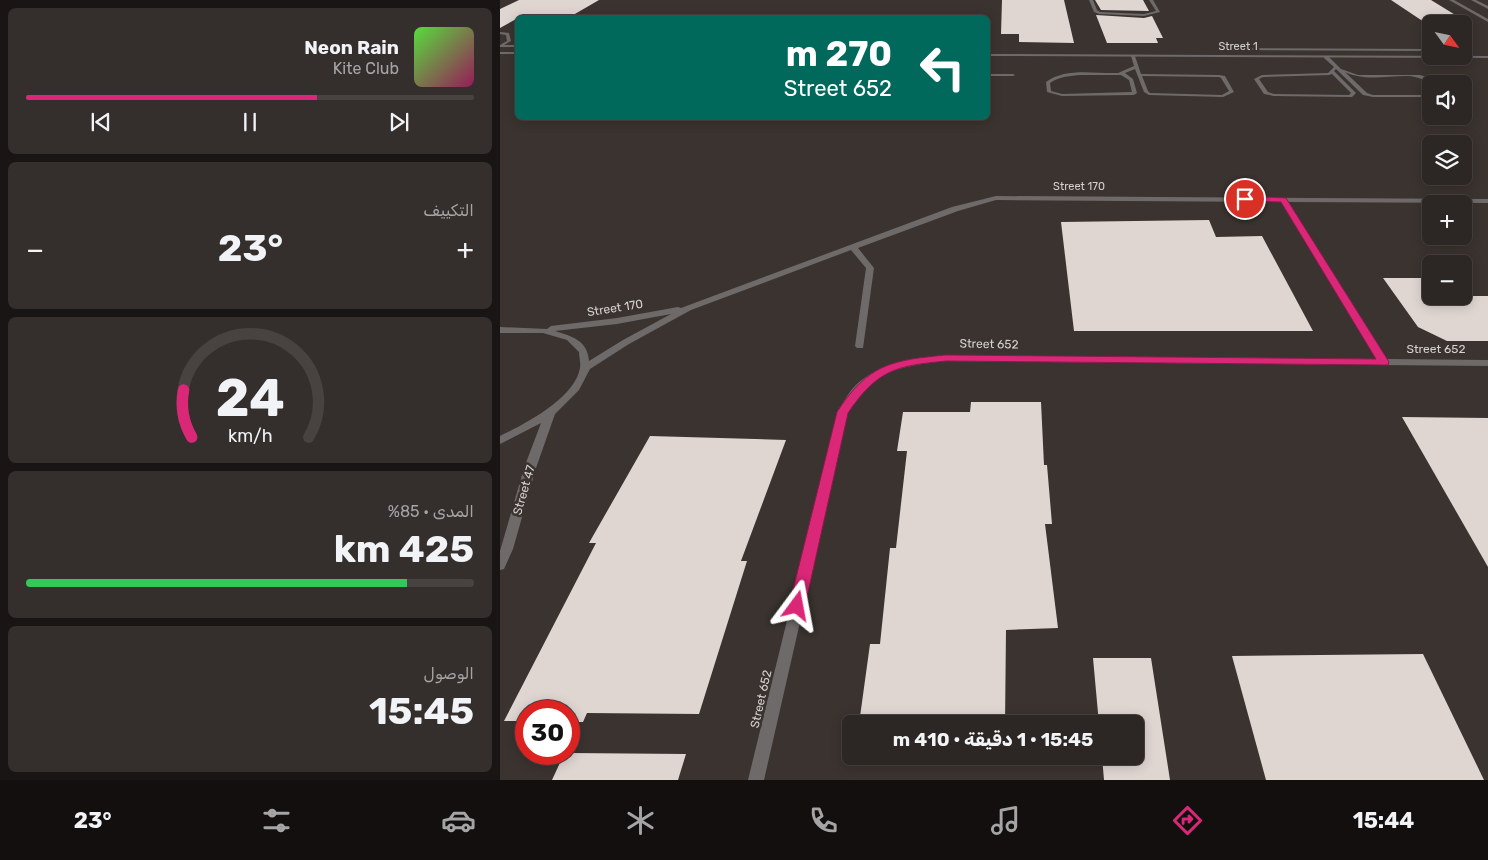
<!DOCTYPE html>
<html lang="ar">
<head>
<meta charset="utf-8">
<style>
  body { margin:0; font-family:Rubik,Cairo,sans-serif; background:#342e2c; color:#f1f3f6; direction:rtl; height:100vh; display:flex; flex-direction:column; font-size:19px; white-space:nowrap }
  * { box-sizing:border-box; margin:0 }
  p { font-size:16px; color:#a6a5a6 }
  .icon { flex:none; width:28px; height:28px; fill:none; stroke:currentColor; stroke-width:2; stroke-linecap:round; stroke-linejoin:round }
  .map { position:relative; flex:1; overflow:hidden; direction:ltr }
  .sheet { display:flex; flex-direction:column; gap:8px; padding:8px; background:#181514; width:500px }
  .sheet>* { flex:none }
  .hud { position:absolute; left:15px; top:15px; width:475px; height:105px; border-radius:8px; box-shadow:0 2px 12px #0003,0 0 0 1px #484341; direction:rtl; background:#00695c; color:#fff; overflow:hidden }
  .needle { width:32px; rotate:123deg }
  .controls { position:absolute; left:922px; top:15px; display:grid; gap:10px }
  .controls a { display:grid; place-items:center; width:50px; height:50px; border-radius:8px; background:#2c2624; box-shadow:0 2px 12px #0003,0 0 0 1px #484341; font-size:25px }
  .speed { position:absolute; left:15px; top:700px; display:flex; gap:10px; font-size:25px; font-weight:700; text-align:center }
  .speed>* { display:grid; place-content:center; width:65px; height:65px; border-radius:50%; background:#2c2624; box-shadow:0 2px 12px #0003,0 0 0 1px #484341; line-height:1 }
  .speed .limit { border:8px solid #d22; background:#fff; color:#111 }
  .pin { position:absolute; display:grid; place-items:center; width:42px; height:42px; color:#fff; margin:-21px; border:2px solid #fff; border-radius:50%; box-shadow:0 1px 5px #0007 }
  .me { position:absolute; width:55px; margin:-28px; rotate:13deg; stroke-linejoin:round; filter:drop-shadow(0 0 4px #0008) }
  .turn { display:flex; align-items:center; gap:18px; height:105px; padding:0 15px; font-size:22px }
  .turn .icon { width:65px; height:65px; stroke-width:2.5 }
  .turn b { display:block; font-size:35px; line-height:42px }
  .big { font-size:38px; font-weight:700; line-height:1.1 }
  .sheet .card { flex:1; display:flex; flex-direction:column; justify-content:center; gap:8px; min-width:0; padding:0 18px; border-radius:8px; background:#342e2c }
  .sheet .dial { align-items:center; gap:0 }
  .dial svg { height:130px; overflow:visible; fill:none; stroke:#484341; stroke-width:7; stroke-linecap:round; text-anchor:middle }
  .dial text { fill:#f1f3f6; stroke:none }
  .song { display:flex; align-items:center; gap:15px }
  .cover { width:60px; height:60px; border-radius:8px; background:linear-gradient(135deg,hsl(110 70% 55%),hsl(330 70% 35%)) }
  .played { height:5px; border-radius:2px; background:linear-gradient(90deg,#db2777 65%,#484341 65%) }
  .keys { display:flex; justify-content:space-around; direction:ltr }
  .heat { display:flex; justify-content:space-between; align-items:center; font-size:28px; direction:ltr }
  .charge { height:8px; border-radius:4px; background:linear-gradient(90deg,#34c759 85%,#484341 0) }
  .trip { position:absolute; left:342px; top:715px; width:302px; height:50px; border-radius:8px; background:#2c2624; box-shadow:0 2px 12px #0003,0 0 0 1px #484341; font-weight:700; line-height:50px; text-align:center; direction:rtl }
  .tab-bar { display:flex; height:80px; justify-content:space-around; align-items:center; background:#120f0e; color:#a6a5a6 }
  .tab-bar .icon { width:35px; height:35px }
  .tab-bar .selected { color:#db2777 }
  .tab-bar b { font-size:22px; color:#f1f3f6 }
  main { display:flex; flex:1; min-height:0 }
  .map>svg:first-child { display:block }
</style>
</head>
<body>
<main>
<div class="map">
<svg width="988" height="780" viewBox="0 0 988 780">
  <rect width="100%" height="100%" fill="#3a3330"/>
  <!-- building -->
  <g fill="#dfd6d2">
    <polygon points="19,0 99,0 68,18 18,18 0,28 0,9"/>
    <polygon points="502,0 564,0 574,43 519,42 519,34 501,34"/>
    <polygon points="595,0 643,0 649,11 601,10"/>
    <polygon points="891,0 931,0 970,24 927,24"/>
    <polygon points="596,15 644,18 652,16 663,38 656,38 658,43 607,43"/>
    <polygon points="709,220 716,237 762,236 813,331 574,331 561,222"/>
    <polygon points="883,278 925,278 931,286 931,296 988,296 988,341 947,341 918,327"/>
    <polygon points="471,402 541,402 544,465 547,465 552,524 545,524 558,628 506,630 505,724 359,724 370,644 380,644 390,548 396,548 407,451 397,451 403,412 470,412"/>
    <polygon points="902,417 988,418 988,567"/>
    <polygon points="150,436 286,440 241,561 247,561 199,714 87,713 83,722 69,722 69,711 26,711 26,721 4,721 96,543 89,543"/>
    <polygon points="923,654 984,780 766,780 732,656"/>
    <polygon points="593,658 651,658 670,780 604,780 602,756 636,756 636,724 599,724"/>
    <polygon points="69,753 186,754 178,780 52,780 64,754"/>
  </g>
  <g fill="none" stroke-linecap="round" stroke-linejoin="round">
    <!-- lane -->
    <g fill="#6e6a69" fill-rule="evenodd">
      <polygon points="589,0 593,0 597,10 600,12 644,14 656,11 649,0 653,0 660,12 644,16 599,14 594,12"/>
      <polygon points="0,32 9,33 11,41 1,47 0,45 7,41 6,35 0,34"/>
      <path d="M633 55 635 56 641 74 719 75 725 76 734 92 723 97 649 95 644 92 635 69 625 73 633 79 637 93 634 95 562 96 547 92 546 82C566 67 595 74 618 73L634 66 631 56ZM581 75H621L629 80 632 92 562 94 551 91 550 83C560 76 570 76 581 75ZM642 76 719 77 721 78 729 91 722 95 650 93 648 91Z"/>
      <path d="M824 56H828L841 69 858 75H920L931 78 940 84C930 84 921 77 910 76 888 75 866 82 845 72L867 93 873 95H931V97H873L863 95 836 69 834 71 856 93 852 97 774 96 764 94 754 79 762 75 828 73 834 67 824 58ZM832 74 851 93 849 95 774 94 768 92 759 79 763 77 829 75Z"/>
      <polygon points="488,74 513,74 515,75 513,76 488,76"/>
    </g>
    <!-- street -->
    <g fill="#6e6a69" fill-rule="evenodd">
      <polygon points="949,0 954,0 988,19 988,22"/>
      <polygon points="971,0 976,0 988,6 988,9"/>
      <rect x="0" y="45" width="18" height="2"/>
      <polygon points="737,48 931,49 931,51 735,50"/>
      <rect x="0" y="52" width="18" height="2"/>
      <polygon points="488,54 988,56 988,58 488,56"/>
      <path d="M496 196 988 199V203L788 202 887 359 988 360V366L446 361C416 364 386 368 363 389 357 396 353 404 348 412L264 780H248L338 412C343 403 348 393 355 386 379 362 415 358 446 355L877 359 781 202 496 200 458 211 358 248 374 268 363 348H357L355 346 366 268 351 250 191 310 129 344 90 369 79 390 55 414 36 468 13 549 4 569 0 570V551L24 468 41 423 0 444V436C25 424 75 398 80 368 81 363 79 357 79 352L67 340 43 333H0V327L47 329 51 326 117 318 178 307 181 308 452 207ZM171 314 123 340 89 361C88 341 72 336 55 331L117 324Z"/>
    </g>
  </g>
  <!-- route -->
  <path fill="#db2777" stroke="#8e194d" d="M745 196 786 198 889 362 888 365 446 361C396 366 378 369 348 413L305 606 302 610 297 612 292 610 289 606 337 412C368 364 392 360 446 355L876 359 781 202 742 201V197Z"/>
  <g text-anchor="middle" stroke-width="5" stroke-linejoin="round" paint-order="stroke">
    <!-- far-street labels -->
    <g font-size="11" fill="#d5d1cf" stroke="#3a3330">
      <text x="738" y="50">Street 1</text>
      <text x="579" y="190">Street 170</text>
    </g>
    <!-- street labels -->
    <g font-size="12" fill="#d5d1cf" stroke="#3a3330">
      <text transform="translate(115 308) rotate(-9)" y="4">Street 170</text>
      <text transform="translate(489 344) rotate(1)" y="4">Street 652</text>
      <text x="936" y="353">Street 652</text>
      <text transform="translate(24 490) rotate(-74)" y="4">Street 47</text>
      <text transform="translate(261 699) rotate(-77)" y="4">Street 652</text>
    </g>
  </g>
</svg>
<div class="controls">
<a><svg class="needle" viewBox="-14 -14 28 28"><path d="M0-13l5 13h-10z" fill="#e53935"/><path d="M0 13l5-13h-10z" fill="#a6a5a6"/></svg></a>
<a><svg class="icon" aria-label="sound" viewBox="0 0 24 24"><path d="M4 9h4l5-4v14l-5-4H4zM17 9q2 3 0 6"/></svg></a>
<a><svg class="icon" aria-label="layers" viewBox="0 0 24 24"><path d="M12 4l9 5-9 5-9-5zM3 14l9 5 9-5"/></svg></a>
<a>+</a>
<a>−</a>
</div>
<div class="speed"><div class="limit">30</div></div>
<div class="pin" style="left:745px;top:199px;background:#d93025"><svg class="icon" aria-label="arrive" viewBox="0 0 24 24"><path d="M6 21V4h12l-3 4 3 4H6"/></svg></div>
<svg class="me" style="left:297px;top:606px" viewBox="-20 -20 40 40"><path d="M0-17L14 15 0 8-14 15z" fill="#db2777" stroke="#fff" stroke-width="4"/></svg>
<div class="trip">15:45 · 1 دقيقة · 410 m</div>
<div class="hud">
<div class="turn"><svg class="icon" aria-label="left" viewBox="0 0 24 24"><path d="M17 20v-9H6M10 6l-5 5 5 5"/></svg><div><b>270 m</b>Street 652</div></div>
</div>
</div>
<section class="sheet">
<div class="card">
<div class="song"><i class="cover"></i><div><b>Neon Rain</b><p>Kite Club</p></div></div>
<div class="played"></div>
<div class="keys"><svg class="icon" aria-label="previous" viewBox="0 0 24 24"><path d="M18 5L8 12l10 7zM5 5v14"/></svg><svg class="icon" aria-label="pause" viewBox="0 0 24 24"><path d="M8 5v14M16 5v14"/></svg><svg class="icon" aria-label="next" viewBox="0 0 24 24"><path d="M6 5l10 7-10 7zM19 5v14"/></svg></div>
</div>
<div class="card"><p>التكييف</p>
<div class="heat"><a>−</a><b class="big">23°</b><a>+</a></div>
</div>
<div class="card dial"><svg viewBox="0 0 100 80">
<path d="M14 69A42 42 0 1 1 86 69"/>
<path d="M14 69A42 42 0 0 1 9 40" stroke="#db2777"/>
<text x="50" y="56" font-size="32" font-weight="700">24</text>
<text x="50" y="72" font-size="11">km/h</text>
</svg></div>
<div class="card"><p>المدى · 85%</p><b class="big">425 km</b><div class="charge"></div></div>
<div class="card"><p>الوصول</p><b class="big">15:45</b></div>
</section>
</main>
<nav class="tab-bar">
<b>15:44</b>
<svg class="icon selected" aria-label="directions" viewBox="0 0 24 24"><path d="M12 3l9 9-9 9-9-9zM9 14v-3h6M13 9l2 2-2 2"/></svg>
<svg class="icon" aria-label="music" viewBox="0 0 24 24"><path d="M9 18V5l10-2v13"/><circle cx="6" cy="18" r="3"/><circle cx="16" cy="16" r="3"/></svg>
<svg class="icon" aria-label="phone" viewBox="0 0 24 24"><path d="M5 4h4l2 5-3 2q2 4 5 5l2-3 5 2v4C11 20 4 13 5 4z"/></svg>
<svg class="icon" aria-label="climate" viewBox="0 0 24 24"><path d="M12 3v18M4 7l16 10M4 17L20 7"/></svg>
<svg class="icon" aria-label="car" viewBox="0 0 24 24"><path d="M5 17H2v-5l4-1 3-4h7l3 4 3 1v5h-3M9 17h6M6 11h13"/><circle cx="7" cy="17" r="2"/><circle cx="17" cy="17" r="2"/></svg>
<svg class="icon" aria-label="filters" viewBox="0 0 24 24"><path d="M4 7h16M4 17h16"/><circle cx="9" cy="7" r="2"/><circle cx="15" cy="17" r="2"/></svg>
<b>23°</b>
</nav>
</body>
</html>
